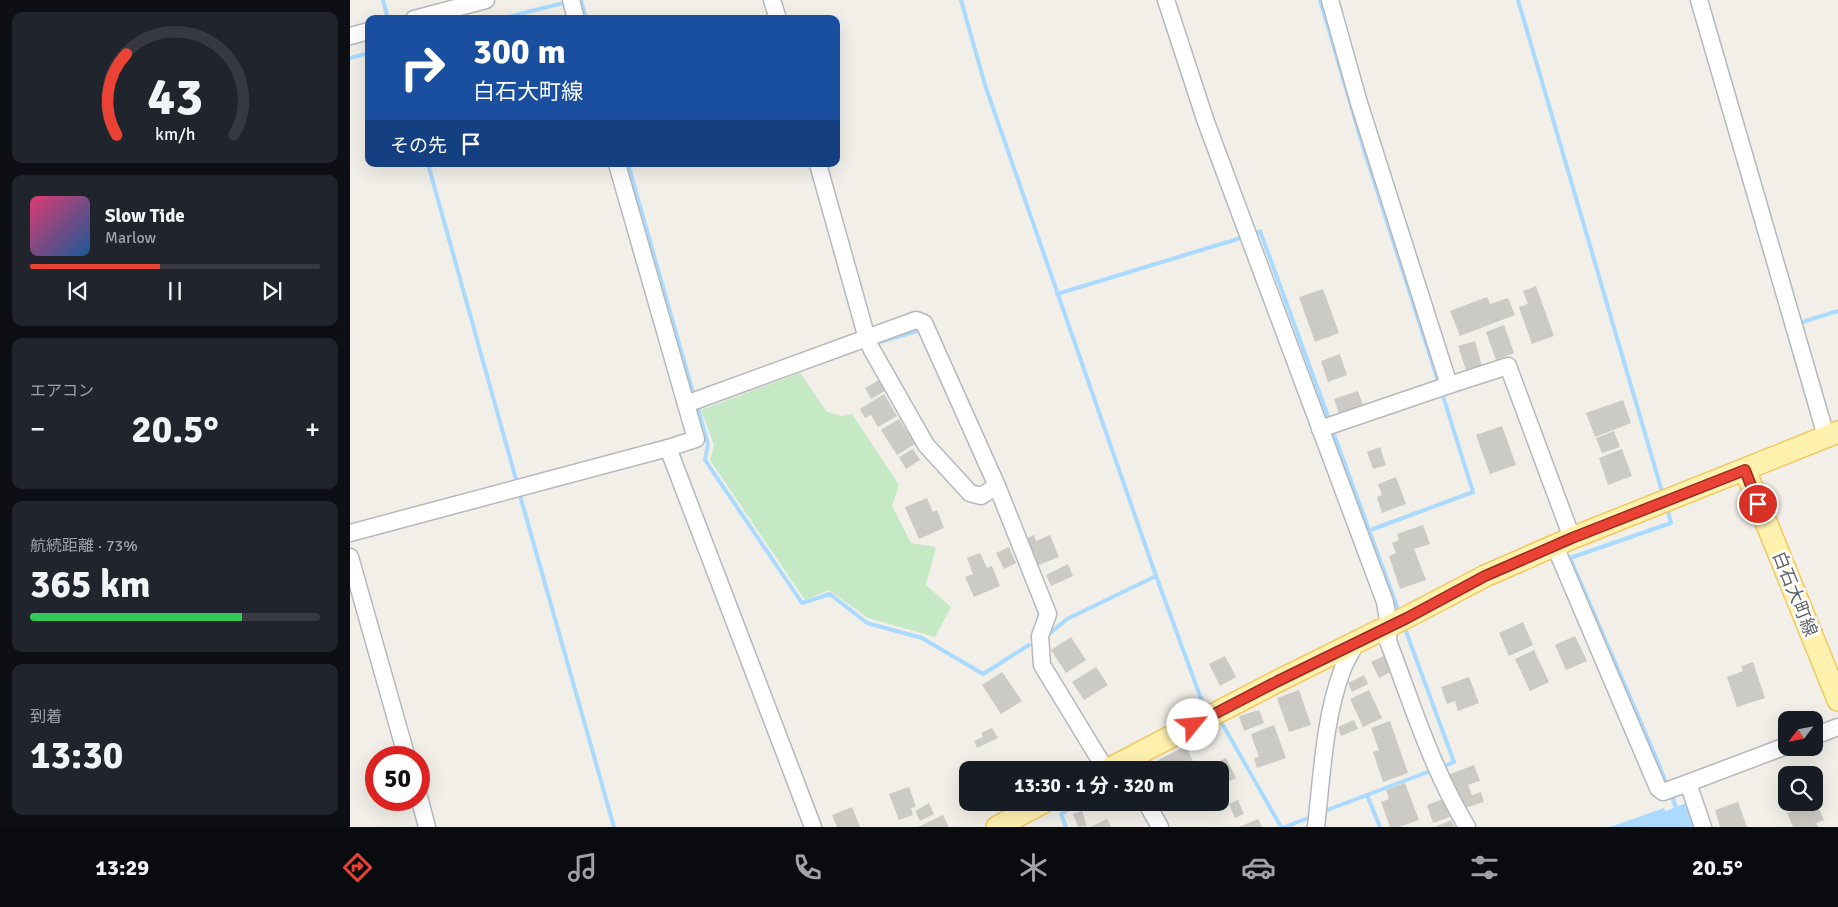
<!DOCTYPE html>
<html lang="ja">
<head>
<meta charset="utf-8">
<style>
  body { margin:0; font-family:Signika,"Noto Sans JP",sans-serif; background:#20242c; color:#f1f3f6; height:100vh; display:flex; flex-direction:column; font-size:19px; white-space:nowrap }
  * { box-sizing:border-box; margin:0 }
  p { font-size:16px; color:#9ea1a6 }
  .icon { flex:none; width:28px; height:28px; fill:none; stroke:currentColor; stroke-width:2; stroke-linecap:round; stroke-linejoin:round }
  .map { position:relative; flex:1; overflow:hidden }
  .sheet { display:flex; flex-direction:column; gap:12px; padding:12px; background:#0d0f14; width:350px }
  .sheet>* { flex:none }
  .guide { position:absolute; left:15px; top:15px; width:475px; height:152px; border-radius:10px; box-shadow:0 5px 20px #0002; background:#1a4fa0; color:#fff; overflow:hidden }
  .needle { width:32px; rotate:238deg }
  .buttons { position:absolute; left:1428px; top:711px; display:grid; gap:10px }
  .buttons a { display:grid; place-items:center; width:45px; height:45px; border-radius:10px; background:#171b24; box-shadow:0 5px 20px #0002; font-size:25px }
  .speed { position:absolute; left:15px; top:746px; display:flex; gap:10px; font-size:25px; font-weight:700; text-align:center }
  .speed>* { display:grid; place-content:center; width:65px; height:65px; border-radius:50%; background:#171b24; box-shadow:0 5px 20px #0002; line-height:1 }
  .speed .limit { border:8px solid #d22; background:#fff; color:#111 }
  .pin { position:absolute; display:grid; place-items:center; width:42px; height:42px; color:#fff; margin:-21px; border:2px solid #fff; border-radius:50%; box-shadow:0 1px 5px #0007 }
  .me { position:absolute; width:55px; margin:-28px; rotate:62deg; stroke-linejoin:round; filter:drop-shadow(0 0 4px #0008) }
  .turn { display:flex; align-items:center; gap:18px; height:105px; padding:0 25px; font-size:22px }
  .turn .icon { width:65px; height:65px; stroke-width:2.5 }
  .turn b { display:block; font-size:35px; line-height:42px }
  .then { display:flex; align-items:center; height:48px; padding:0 25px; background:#0003; gap:10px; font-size:19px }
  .big { font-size:38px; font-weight:700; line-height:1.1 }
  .sheet .card { flex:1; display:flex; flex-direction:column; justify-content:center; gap:8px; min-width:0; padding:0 18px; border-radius:10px; background:#20242c }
  .sheet .dial { align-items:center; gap:0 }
  .dial svg { height:130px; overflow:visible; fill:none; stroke:#363941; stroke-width:7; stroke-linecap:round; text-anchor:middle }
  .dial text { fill:#f1f3f6; stroke:none }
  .song { display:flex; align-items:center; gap:15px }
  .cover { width:60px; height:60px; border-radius:8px; background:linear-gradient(135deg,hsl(340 70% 55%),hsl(210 70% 35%)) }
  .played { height:5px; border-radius:2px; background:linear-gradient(90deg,#ea4335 45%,#363941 45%) }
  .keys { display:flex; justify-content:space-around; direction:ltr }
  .heat { display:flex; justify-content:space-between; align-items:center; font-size:28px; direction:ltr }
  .charge { height:8px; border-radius:4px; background:linear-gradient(90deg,#34c759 73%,#363941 0) }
  .trip { position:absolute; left:609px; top:761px; width:270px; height:50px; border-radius:10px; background:#171b24; box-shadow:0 5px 20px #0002; font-weight:700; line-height:50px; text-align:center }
  .tabs { display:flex; height:80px; justify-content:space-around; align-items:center; background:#090b0e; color:#9ea1a6 }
  .tabs .icon { width:35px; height:35px }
  .tabs .active { color:#ea4335 }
  .tabs b { font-size:22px; color:#f1f3f6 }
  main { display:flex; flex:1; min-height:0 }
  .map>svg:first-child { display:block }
</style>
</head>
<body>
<main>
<section class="sheet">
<div class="card dial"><svg viewBox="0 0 100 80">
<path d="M14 69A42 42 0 1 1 86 69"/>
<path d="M14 69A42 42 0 0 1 20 19" stroke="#ea4335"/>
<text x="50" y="56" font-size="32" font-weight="700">43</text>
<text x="50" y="72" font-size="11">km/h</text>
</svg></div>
<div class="card">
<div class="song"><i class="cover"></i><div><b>Slow Tide</b><p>Marlow</p></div></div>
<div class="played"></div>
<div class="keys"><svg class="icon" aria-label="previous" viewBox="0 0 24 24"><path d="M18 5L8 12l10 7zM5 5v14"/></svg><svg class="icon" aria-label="pause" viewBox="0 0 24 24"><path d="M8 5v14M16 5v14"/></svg><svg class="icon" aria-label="next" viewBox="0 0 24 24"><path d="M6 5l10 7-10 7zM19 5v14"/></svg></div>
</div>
<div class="card"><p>エアコン</p>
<div class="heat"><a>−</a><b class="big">20.5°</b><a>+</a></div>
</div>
<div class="card"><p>航続距離 · 73%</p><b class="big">365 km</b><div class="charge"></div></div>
<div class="card"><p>到着</p><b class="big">13:30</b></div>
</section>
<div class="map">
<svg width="1488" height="827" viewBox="0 0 1488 827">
  <rect width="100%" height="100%" fill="#f1efe8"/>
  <!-- green -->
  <polygon fill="#c5e8c5" points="450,373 477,412 492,416 502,414 549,485 542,506 561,543 586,547 576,585 601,607 585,637 518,618 479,590 455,600 360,460 364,445 351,410"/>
  <!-- water -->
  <polygon fill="#aadaff" points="1310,763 1328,806 1337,803 1345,827 1260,827 1314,808 1316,811 1324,808 1306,765"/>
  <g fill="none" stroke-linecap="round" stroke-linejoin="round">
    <!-- stream -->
    <g stroke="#aadaff" stroke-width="4">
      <polyline points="33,0 38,19"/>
      <polyline points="231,0 236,19"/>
      <polyline points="611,0 635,85 806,576 853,704"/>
      <polyline points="970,0 1014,150 1089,384"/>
      <polyline points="1168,0 1313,495"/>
      <polyline points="150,19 217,2"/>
      <polyline points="0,58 19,53"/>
      <polyline points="78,164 167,483"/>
      <polyline points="278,164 344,396"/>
      <polyline points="903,234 910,231 980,422"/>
      <polyline points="707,294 894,237"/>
      <polyline points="1452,322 1488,311"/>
      <polyline points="526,343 567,331"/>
      <polyline points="347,405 358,444 355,460 452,603 480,594 517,623 572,638 633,674 679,645"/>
      <polyline points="982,429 1049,612"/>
      <polyline points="169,492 264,827"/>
      <polyline points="1023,529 1123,492 1092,393"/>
      <polyline points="1054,626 1104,762 1092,767"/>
      <polyline points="699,634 717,619 806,576"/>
      <polyline points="873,725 931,827"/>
      <polyline points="1310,767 1220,558 1321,523 1317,508"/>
      <polyline points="972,812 1017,795"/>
      <polyline points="716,827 711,814 730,802"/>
      <polyline points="935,827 963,816"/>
      <polyline points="1030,827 1017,795 1083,770"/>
    </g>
  </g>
  <!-- building -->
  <g fill="#cccac5">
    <polygon points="1186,286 1204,336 1182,344 1169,307 1178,304 1173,291"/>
    <polygon points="973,289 989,333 965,342 949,297"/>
    <polygon points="1137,297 1140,304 1158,298 1165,315 1110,336 1100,311"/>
    <polygon points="1154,325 1164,353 1146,360 1136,332"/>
    <polygon points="1125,341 1132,366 1116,370 1108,346"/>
    <polygon points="990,354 997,375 978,382 971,361"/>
    <polygon points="534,377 540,388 521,399 515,388"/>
    <polygon points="1008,391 1013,405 989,414 984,399"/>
    <polygon points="534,394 547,416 528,427 521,415 515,418 510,409"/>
    <polygon points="1273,400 1281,423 1245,437 1236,413"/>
    <polygon points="549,419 565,444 547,455 531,430"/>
    <polygon points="1152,426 1166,465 1140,474 1126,435"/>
    <polygon points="1264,431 1270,447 1252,453 1246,438"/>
    <polygon points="1030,447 1036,465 1023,469 1017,452"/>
    <polygon points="563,449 570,460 556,469 549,457"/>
    <polygon points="1272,449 1282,476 1258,485 1249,458"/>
    <polygon points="1046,477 1056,504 1032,513 1027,497 1032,495 1028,484"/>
    <polygon points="577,498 583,512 587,510 594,528 569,539 555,507"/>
    <polygon points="1073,525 1080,544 1064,549 1076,580 1050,589 1039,556 1046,553 1042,543 1049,540 1047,534"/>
    <polygon points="684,535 686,541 700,535 709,557 686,566 676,539"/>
    <polygon points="659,547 666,563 654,569 646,553"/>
    <polygon points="630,553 637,568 642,566 650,586 624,597 615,577 623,574 617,558"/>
    <polygon points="718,564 723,576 701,586 696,575"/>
    <polygon points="1173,622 1183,645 1159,656 1149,633"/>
    <polygon points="1225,636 1237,661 1216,670 1205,645"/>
    <polygon points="721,637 736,660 716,673 701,650"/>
    <polygon points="1184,650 1199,682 1180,691 1165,659"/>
    <polygon points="1036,655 1043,671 1029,678 1021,662"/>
    <polygon points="875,656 886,677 870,686 859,664"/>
    <polygon points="1403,662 1415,698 1387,707 1377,677 1393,671 1391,666"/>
    <polygon points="746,667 758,685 734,700 722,682"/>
    <polygon points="652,672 672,701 651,714 632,685"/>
    <polygon points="1014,675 1018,684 1002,692 998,683"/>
    <polygon points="1119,677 1129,703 1108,711 1105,701 1097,704 1091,687"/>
    <polygon points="949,690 961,725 939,732 927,698"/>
    <polygon points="1019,690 1032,718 1013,727 1000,699"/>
    <polygon points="909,710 914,723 894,731 889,716"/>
    <polygon points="1004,720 1008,729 991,736 988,727"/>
    <polygon points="1040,721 1058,773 1033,782 1023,752 1029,750 1021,728"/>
    <polygon points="924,725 936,758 907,768 904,758 909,757 901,734"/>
    <polygon points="642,728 648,738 627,748 624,741 633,737 631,733"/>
    <polygon points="836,746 847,770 814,770 808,760"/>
    <polygon points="876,758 886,778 872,785 870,780 870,770 865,770 862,765"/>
    <polygon points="1124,765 1130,781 1118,785 1122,795 1131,792 1134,802 1115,808 1111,796 1107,798 1098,775"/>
    <polygon points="1055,783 1069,820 1049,827 1040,827 1031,802 1039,799 1036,790"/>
    <polygon points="559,787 566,807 561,808 563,815 549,820 539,794"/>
    <polygon points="1093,799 1100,817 1083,823 1077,805"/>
    <polygon points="888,800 894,814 885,818 879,804"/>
    <polygon points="1388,802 1397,827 1370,827 1365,810"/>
    <polygon points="1466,802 1474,820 1466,823 1468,827 1443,827 1437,813"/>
    <polygon points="579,803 584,814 570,821 565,811"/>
    <polygon points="502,807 510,827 487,827 482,815"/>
    <polygon points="732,811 737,826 728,827 723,814"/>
    <polygon points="593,815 599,827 568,827"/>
    <polygon points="757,819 761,827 740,827"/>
    <polygon points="908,819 912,827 889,827"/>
    <polygon points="1101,820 1105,827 1085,827"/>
  </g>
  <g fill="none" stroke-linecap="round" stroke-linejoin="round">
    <!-- minor casing -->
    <g stroke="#b5b8bc" stroke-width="19">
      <g id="minor">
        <polyline points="221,0 226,19"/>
        <polyline points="422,0 428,19"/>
        <path d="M816 0 856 122 1035 602 1039 626 1038 641C1062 704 1082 769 1117 827"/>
        <polyline points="980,0 1009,103 1099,385 1158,366 1222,538"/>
        <polyline points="1349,0 1476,436"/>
        <polyline points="64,19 136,0"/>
        <polyline points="0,36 19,31"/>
        <polyline points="468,164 518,342 522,350 576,445 620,493 631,496 647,486"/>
        <polyline points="336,404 566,320 574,323 647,486 698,614 690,636 692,665 756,770"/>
        <polyline points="970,429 1099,385"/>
        <polyline points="318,448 463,827"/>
        <polyline points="0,533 318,448 346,439 267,164"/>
        <polyline points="1205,546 1308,788 1313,792 1338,783 1353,827"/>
        <polyline points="0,557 57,758"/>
        <polyline points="1464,736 1488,727"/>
        <polyline points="1338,783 1436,746"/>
        <polyline points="69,797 77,827"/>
        <polyline points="796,802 810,827"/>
        <path d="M966 827C972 776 974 719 992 671 995 661 1002 652 1006 643"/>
      </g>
    </g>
    <!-- major casing -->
    <g stroke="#f2c960" stroke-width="24">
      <g id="major">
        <polyline points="1395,470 1488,700"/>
        <polyline points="757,770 928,681 1057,617 1135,576 1222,538 1488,432"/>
        <polyline points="647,827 694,802"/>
      </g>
    </g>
    <!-- minor -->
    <use href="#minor" stroke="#fff" stroke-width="16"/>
    <!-- major -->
    <use href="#major" stroke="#fff2af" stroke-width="21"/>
  </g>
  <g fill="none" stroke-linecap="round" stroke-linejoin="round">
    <!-- route casing -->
    <g stroke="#982c22" stroke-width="12">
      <polyline id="route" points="843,725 928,681 1057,618 1135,576 1222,538 1395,470 1408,504"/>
    </g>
    <!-- route -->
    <use href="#route" stroke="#ea4335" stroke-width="9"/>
  </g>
  <g text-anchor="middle" stroke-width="5" stroke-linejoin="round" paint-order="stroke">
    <!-- street labels -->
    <g font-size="18" fill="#5f6368" stroke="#fff">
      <text transform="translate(1445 594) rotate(68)" y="6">白石大町線</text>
    </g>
  </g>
</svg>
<div class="buttons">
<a><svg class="needle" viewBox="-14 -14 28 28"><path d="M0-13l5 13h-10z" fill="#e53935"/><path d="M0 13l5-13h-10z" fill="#9ea1a6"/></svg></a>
<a><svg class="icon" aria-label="search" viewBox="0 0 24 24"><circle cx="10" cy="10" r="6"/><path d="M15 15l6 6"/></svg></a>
</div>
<div class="speed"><div class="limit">50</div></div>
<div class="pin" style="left:1408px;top:504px;background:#d93025"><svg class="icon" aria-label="arrive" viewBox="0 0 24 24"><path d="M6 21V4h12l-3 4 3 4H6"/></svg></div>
<svg class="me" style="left:843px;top:725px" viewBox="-20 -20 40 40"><circle r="19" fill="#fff"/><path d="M0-13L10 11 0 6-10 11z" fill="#ea4335"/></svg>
<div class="trip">13:30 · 1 分 · 320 m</div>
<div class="guide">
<div class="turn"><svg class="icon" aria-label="right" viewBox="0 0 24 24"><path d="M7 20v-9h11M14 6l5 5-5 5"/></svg><div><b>300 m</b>白石大町線</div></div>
<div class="then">その先<svg class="icon" aria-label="arrive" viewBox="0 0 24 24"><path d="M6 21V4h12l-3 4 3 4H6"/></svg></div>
</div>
</div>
</main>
<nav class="tabs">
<b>13:29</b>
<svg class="icon active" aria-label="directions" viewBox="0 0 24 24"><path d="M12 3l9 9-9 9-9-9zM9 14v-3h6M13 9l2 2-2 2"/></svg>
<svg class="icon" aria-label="music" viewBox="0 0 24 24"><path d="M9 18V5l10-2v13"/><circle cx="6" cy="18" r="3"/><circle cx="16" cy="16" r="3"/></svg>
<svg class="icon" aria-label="phone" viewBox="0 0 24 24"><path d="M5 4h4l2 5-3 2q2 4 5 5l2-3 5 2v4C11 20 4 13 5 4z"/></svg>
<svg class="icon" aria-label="climate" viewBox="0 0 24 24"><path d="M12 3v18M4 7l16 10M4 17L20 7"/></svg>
<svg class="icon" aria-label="car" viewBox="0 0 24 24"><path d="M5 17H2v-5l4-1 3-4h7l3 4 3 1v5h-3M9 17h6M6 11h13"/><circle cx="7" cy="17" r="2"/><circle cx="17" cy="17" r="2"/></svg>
<svg class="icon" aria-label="filters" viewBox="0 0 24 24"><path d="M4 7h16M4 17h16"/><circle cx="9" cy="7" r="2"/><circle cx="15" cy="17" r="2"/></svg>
<b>20.5°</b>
</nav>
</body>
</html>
